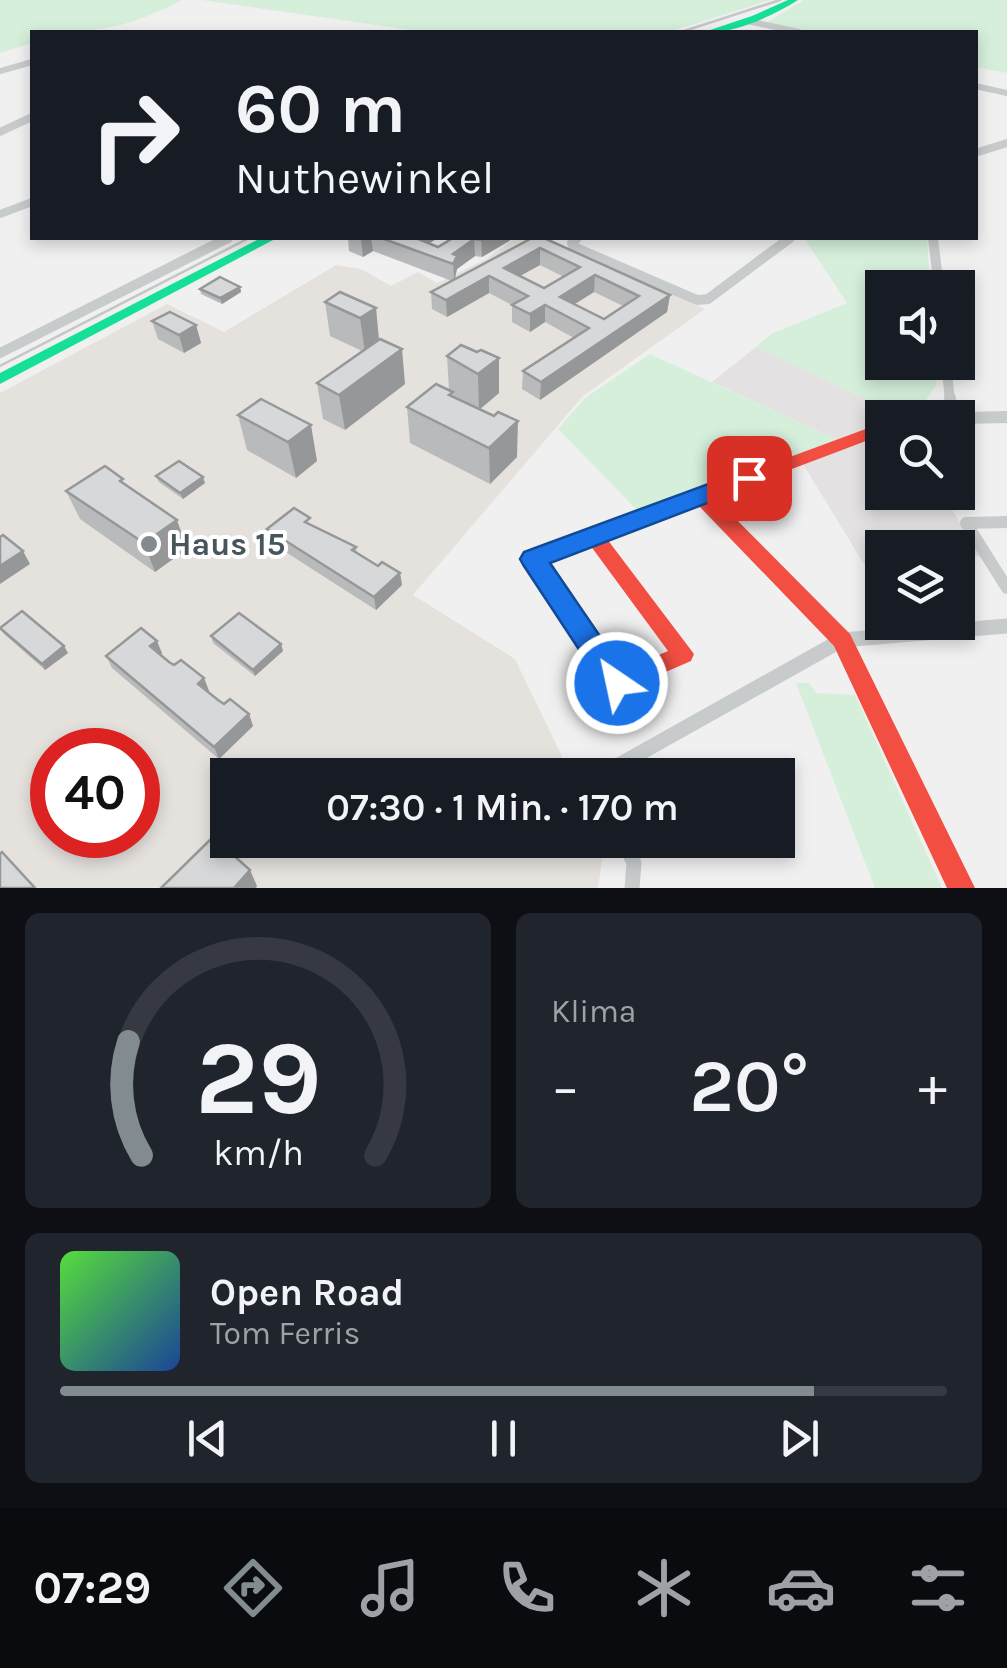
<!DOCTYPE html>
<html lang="de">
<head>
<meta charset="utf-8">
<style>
  body { margin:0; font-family:Karla,sans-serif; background:#20242c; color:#f1f3f6; height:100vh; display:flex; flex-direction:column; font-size:38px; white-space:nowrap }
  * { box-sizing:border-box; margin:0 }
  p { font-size:32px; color:#9ea1a6 }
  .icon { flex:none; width:55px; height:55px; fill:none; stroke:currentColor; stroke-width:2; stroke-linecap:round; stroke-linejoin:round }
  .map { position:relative; height:888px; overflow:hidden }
  .details { display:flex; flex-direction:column; gap:25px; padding:25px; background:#0d0f14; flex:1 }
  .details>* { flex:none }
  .top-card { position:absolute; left:30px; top:30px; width:948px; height:210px; border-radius:0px; box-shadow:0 5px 15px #0003; background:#171b24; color:#f1f3f6; overflow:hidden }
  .fabs { position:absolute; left:865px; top:270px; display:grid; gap:20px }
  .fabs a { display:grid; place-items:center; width:110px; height:110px; border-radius:0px; background:#171b24; box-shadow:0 5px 15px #0003; font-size:50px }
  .speed { position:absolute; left:30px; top:728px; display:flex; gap:20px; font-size:50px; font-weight:700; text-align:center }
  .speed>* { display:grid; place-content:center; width:130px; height:130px; border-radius:50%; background:#171b24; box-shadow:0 5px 15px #0003; line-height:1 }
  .speed .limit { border:15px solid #d22; background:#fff; color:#111 }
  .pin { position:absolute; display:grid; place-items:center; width:85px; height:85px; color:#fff; margin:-42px; border-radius:20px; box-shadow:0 5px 15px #0006 }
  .me { position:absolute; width:110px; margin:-55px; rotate:326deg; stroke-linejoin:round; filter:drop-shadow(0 0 8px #0008) }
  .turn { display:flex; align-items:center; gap:35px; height:210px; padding:0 40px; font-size:45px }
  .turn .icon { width:130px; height:130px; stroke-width:2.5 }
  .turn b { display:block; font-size:70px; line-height:85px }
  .big { font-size:75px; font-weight:600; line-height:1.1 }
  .details .tile { flex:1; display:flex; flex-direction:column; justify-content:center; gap:15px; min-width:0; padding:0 35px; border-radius:15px; background:#20242c }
  .details .dial { align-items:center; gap:0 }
  .dial svg { height:260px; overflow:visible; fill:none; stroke:#363941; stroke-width:7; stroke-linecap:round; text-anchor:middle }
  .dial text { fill:#f1f3f6; stroke:none }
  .song { display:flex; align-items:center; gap:30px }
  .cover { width:120px; height:120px; border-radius:15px; background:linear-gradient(135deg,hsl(110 70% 55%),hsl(220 70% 35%)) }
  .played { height:10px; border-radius:5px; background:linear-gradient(90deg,#828c90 85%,#363941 85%) }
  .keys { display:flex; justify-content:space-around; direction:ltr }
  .heat { display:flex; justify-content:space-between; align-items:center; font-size:55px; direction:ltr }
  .details .tiles { flex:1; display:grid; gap:25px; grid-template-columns:1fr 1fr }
  .tile:last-child { grid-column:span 2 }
  .trip { position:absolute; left:210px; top:758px; width:585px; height:100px; border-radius:0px; background:#171b24; box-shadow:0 5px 15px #0003; font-weight:600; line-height:100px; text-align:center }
  .menu { display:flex; height:160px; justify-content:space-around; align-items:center; background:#090b0e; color:#9ea1a6 }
  .menu .icon { width:70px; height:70px }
  .menu .on { color:#828c90 }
  .menu b { font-size:45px; color:#f1f3f6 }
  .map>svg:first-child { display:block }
</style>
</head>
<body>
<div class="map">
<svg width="1007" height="888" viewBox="0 0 1007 888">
  <rect width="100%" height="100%" fill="#f1f0f0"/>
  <!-- commercial -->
  <path fill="#e5e2de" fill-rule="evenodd" d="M525 238H543L705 309 583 396 413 595 515 659 571 775H228V840H600L604 847 598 888H0V393L167 304 224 332 336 265 361 269 391 286 418 272 437 283 486 259 513 240ZM52 750H138V835H52Z"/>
  <!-- education -->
  <g fill="#e3e1e2">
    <polygon points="756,347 905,417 882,418 882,426 840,441 712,382"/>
    <polygon points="882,436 882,492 942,493 980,556 958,557 958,548 882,548 882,563 864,564 803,464"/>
  </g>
  <!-- green -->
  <g fill="#d5efdb">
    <path d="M0 0H183C122 30 100 32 32 32V43L0 53Z"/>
    <polygon points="202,0 771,0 668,32 425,32"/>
    <polygon points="804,0 1007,0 1007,73 975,67 975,32 807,32 764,24"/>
    <polygon points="804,238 927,238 930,287 882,288 882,362 935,363 936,386 914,417 905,417 756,347 771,334 847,303"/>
    <polygon points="650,354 840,441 642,515 558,429 585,398"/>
    <polygon points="796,683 809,683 816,693 855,695 942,888 875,888"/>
  </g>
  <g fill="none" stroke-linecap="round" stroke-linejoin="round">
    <!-- street-far4 -->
    <g stroke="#c8cbcc" stroke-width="6">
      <polyline points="747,21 799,32"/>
      <polyline points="0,71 32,62"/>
      <polyline points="975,86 1007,93"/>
    </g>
    <!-- street-far3 -->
    <g stroke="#c8cbcc" stroke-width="8">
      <polyline points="0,132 32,117"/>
      <polyline points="975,153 1007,143"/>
      <polyline points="0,214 32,202"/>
    </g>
    <!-- street-far2 -->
    <g stroke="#c8cbcc" stroke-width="10">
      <polyline points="577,238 572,243 574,247 697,300 708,299 790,238"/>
      <polyline points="933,238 939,288"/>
      <polyline points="0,353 228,238"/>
      <polyline points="946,362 950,401"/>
    </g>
    <!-- street-far1 -->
    <g stroke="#c8cbcc" stroke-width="12">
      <polyline points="950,398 952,418"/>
      <polyline points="958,418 1007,417"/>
      <polyline points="1007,522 966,523 1007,588"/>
    </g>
    <!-- street -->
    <g stroke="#c8cbcc" stroke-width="15">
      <polyline points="613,775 617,766 842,640 1007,626"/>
      <polyline points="623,840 634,863 632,888"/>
    </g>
    <!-- fast -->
    <g fill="#16e098" fill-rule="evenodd">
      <path d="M788 0H798C773 16 734 34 704 32L752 16Z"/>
      <polygon points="261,238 277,238 0,384 0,373"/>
    </g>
    <!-- jam -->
    <path fill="#f24e42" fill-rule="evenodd" d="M882 423V435L715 498 850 634 975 888H947L834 646 698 505 607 539 694 654 691 661 617 693 609 690 523 559 526 554ZM590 545 668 651 621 671 546 562Z"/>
    <!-- tram -->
    <g stroke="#c4c6c7" stroke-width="2.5">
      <polyline points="681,32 780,0"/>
      <polyline points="0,366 249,238"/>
    </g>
  </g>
  <!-- wall -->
  <g fill="#b9babb" fill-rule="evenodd">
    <path d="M348 238H438L429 243 438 247 453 238H514L482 257 475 256 457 269 455 279 532 238 670 295 667 312 540 400 522 389 523 371 574 338 545 322 530 332 512 322V305L489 293 447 317 432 309 431 292 452 281 373 251 363 257 349 251ZM540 265 564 277 544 288 519 276ZM594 292 623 306 604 319 574 304Z"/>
    <polygon points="240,287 241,292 222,304 201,294 200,289"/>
    <polygon points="325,302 376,308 379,339 405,384 345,430 323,419 317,383 362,351 330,336"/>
    <polygon points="152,321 196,325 201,343 184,353 158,339"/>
    <polygon points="461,345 499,393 480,409 517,457 490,484 410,443 407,407 449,390 447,356"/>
    <polygon points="261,399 317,461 296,478 247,450 238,415"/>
    <polygon points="156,476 205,483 183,499 159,482"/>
    <polygon points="125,485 187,549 155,572 80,519 66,491"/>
    <polygon points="311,525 356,547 357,554 378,566 400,573 402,585 376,610 270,542 267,529"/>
    <polygon points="0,627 68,653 45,670 4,634"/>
    <polygon points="211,636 281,644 283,651 255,676 213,643"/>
    <polygon points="162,653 161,655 174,665 204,678 209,691 208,692 224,704 249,714 253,726 219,759 112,668 106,656"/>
  </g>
  <!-- shaded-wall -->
  <g fill="#969798">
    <polygon points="364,238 371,238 373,251 363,257 361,239"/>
    <polygon points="412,238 438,238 417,251"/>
    <polygon points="485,238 514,238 482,257 481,240"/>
    <polygon points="474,239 475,256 457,269 454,282 453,254"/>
    <polygon points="540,248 540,265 504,285 504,268"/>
    <polygon points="595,275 594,292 559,314 560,297"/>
    <polygon points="489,276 489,293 447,317 446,300"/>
    <polygon points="240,287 241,292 222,304 220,298"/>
    <polygon points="670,295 667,312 540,400 541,382"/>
    <polygon points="545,305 545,322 530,332 530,314"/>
    <polygon points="376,308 379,342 365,352 360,318"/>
    <polygon points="196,325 201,343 184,353 179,335"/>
    <polygon points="402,349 405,384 345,430 339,395"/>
    <polygon points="499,358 499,393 479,410 478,374"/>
    <polygon points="518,421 517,457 490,484 489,448"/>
    <polygon points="311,425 317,461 296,478 288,442"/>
    <polygon points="203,477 205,483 183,499 180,493"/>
    <polygon points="177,520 187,549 155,572 144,543"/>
    <polygon points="23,551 30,564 0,584 0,566"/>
    <polygon points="400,573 402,585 376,610 374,597"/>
    <polygon points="157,641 162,653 156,658 150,646"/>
    <polygon points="281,644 283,651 255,676 253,670"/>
    <polygon points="64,646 68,653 45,670 42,664"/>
    <polygon points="204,678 209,691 203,696 198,684"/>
    <polygon points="249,714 253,726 219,759 214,747"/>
    <polygon points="250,870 257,886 256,888 234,888"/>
  </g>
  <!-- building -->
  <g fill="#d7d8d9" stroke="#969798" stroke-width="2.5" fill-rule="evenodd">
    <polygon points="381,238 416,238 438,247 453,238 485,238 481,240 474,239 453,254 457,256 453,264"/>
    <path d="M532 238H544L670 295 541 382 523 371 589 328 545 305 530 314 512 305 528 296 489 276 446 300 431 292ZM540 248 580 267 544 288 504 268ZM595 275 639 296 604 319 560 297Z"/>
    <polygon points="220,277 240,287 220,298 200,289"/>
    <polygon points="340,292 376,308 360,318 325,302"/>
    <polygon points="170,312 196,325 179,335 152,321"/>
    <polygon points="380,339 402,349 339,395 317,383"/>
    <polygon points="461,345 477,352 481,350 499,358 478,374 447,356"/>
    <polygon points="436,384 453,392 449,395 494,416 498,412 518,421 489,448 407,407"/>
    <polygon points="261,399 311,425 288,442 238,415"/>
    <polygon points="179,461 203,477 180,493 156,476"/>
    <polygon points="105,466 123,479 120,481 177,520 144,543 66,491"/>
    <polygon points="294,508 310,518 305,522 356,547 352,550 378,566 382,562 400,573 374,597 267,529"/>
    <polygon points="3,535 23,551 0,566 0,537"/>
    <polygon points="22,611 64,646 42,664 0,628"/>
    <polygon points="239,613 281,644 253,670 211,636"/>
    <polygon points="141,628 157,641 150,646 169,662 174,665 181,660 204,678 198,684 218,700 224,704 230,699 249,714 214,747 106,656"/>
    <polygon points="213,837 250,870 234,888 161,888"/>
    <polygon points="2,852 35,888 0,888 0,854"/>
  </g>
  <!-- route -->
  <polygon fill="#1a73e8" stroke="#114b97" stroke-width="2.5" points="749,469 757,472 761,478 757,484 550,563 632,683 627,692 617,696 607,692 524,566 520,559 524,552"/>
  <!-- markers -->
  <circle fill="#828c90" stroke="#fff" stroke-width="4" cx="149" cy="544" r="10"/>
  <g text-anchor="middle" stroke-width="8" stroke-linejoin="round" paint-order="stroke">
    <!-- poi labels -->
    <g font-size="32" font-weight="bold" fill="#47565d" stroke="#fff" text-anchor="start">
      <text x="169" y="555">Haus 15</text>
    </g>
  </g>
</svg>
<div class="fabs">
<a><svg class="icon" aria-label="sound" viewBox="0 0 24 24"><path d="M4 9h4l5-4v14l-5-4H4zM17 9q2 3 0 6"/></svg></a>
<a><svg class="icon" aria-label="search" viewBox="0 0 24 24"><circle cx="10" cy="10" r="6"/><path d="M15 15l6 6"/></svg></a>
<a><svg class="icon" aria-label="layers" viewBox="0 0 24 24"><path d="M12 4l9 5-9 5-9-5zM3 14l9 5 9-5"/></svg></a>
</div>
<div class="speed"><div class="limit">40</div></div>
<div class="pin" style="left:749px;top:478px;background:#d93025"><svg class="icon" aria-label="arrive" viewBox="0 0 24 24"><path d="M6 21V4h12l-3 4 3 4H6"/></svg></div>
<svg class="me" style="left:617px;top:683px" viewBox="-20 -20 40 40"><circle r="17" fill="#1a73e8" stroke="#fff" stroke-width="3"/><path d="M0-11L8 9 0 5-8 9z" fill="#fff"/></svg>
<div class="trip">07:30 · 1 Min. · 170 m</div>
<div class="top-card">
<div class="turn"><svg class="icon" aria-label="right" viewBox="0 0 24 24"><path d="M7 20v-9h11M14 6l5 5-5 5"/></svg><div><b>60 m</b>Nuthewinkel</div></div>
</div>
</div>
<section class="details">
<div class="tiles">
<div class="tile dial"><svg viewBox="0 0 100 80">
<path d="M14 69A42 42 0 1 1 86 69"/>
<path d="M14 69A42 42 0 0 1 10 34" stroke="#828c90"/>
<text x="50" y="56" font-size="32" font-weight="700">29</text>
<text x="50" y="72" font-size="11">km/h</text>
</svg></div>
<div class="tile"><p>Klima</p>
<div class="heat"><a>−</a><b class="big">20°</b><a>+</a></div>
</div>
<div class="tile">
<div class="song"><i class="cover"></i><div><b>Open Road</b><p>Tom Ferris</p></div></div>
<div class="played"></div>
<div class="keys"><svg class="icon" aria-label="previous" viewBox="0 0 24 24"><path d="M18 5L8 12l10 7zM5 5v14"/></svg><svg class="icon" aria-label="pause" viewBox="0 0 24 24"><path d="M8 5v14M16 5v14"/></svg><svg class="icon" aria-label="next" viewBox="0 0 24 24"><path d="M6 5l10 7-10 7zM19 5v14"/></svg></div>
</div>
</div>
</section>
<nav class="menu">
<b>07:29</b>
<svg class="icon on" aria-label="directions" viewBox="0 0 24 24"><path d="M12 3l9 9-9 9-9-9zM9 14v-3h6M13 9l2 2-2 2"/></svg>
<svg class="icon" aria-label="music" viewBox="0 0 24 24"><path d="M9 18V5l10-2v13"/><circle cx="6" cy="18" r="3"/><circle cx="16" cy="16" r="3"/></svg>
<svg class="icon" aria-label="phone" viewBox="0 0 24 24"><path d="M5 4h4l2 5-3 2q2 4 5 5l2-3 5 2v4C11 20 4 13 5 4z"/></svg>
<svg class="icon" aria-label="climate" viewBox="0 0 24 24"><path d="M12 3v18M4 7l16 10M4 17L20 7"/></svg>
<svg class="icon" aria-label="car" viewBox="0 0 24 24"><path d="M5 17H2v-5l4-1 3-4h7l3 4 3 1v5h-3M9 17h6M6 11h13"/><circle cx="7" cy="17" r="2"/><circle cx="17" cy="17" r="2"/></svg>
<svg class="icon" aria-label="filters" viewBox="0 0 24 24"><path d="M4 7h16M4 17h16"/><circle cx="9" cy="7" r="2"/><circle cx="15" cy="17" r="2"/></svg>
</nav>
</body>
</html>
